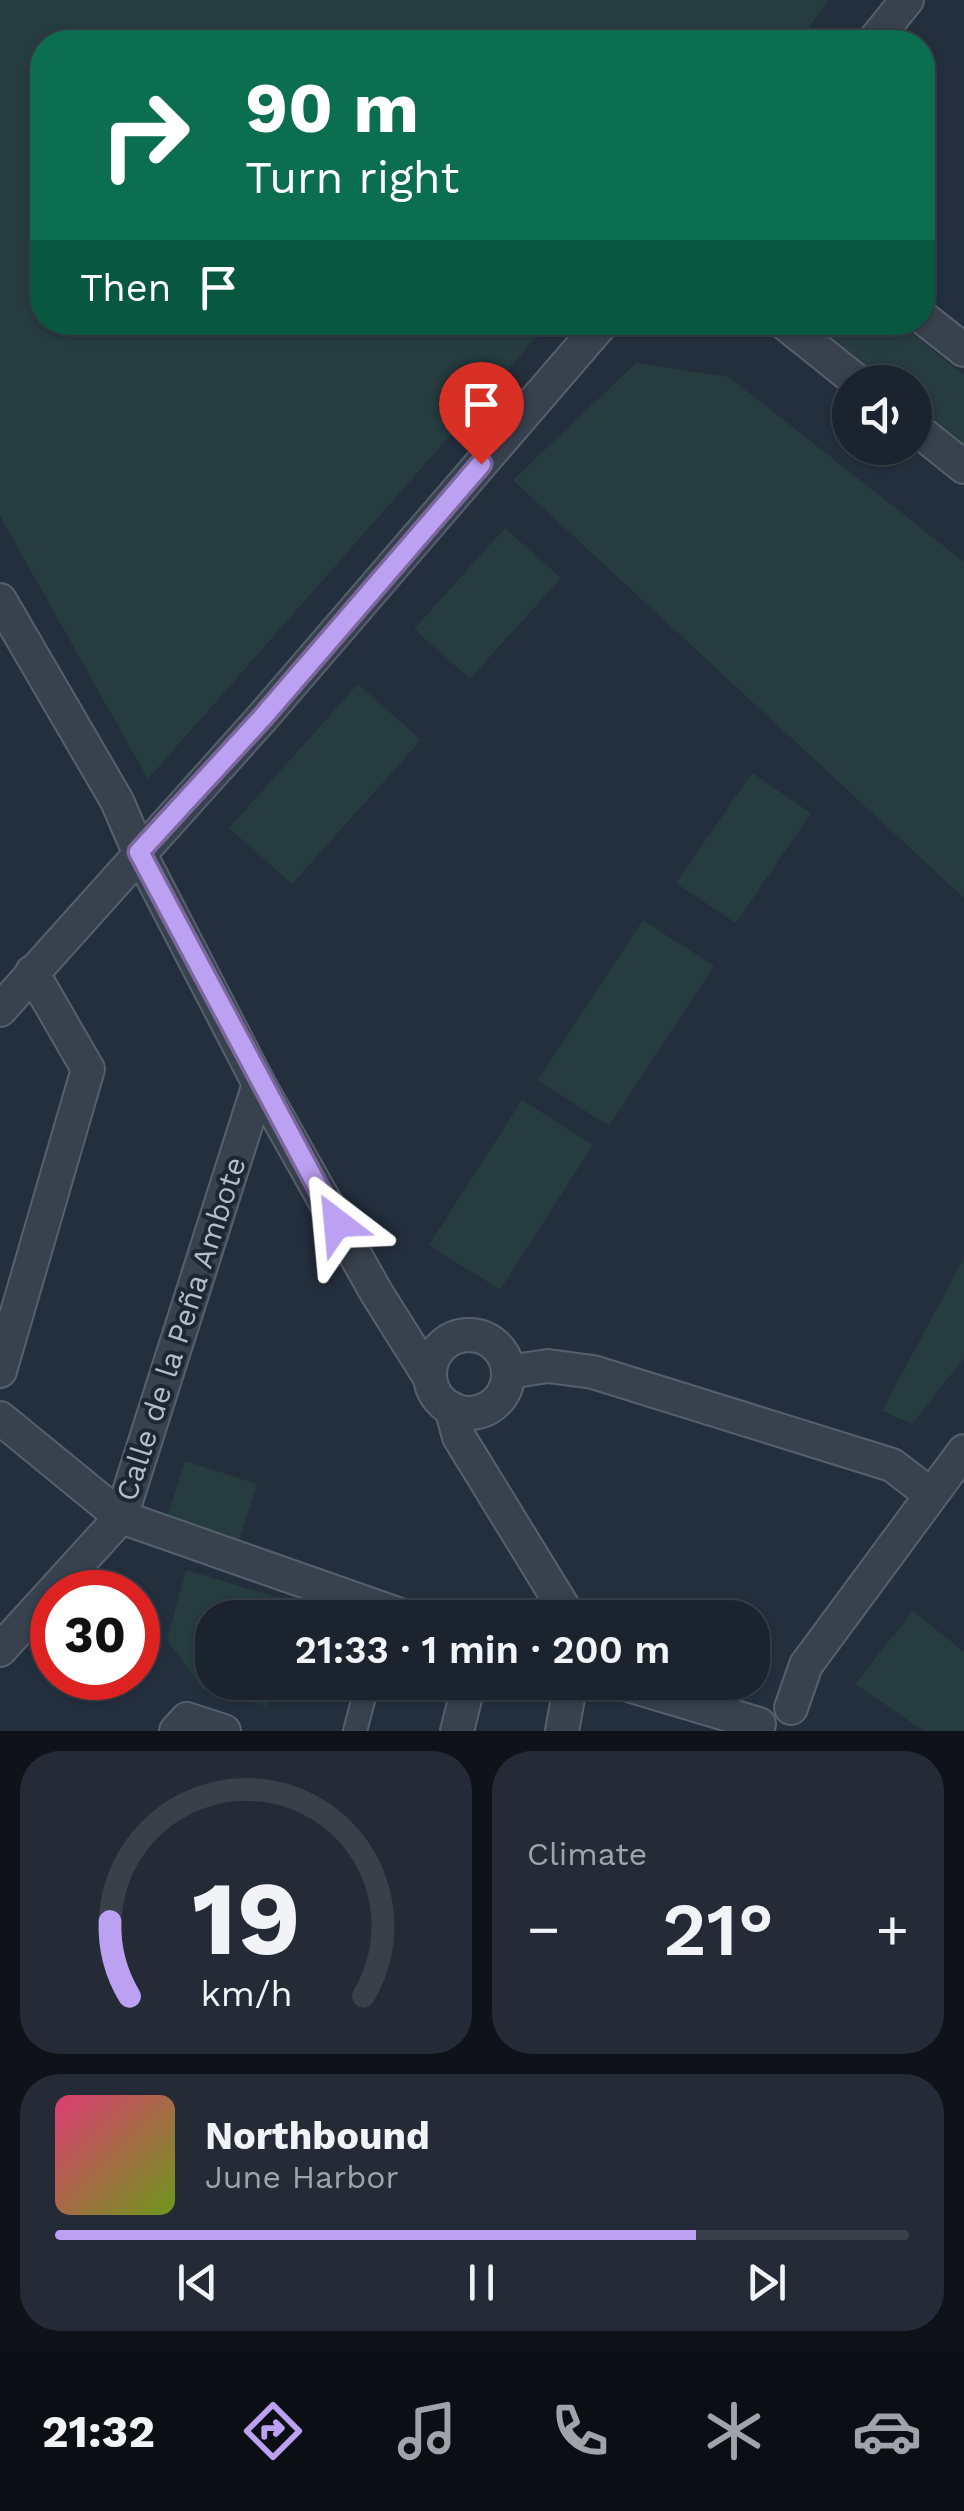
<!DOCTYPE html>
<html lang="en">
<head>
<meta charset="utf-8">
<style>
  body { margin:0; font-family:"Work Sans",sans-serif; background:#242b36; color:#f1f3f6; height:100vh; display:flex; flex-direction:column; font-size:38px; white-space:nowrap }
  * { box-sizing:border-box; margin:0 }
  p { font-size:32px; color:#a0a4aa }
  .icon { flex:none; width:55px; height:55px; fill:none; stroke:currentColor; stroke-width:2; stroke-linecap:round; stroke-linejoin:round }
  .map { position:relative; height:1731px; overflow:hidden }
  .details { display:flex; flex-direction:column; gap:20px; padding:20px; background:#0f1319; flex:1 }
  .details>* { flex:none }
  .hud { position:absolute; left:30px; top:30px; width:905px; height:305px; border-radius:40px; box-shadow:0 2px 8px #0004,0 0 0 2px #39404a; background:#0b6e4f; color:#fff; overflow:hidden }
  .fabs { position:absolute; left:832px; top:365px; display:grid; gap:20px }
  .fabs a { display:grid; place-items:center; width:100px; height:100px; border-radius:50%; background:#1b232e; box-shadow:0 2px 8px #0004,0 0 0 2px #39404a; font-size:50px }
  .speed { position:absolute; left:30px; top:1570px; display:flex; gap:20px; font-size:50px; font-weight:700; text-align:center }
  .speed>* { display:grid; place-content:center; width:130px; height:130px; border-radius:50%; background:#1b232e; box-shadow:0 2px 8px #0004,0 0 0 2px #39404a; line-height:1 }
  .speed .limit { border:15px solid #d22; background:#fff; color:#111 }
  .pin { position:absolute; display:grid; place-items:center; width:85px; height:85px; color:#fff; margin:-102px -42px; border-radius:50% 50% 50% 0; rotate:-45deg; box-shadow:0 0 10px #0007 }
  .pin .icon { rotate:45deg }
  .me { position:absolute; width:110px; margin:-55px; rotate:331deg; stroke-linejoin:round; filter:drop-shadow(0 0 8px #0008) }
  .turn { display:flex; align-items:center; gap:35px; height:210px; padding:0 50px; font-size:45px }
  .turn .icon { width:130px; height:130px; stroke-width:2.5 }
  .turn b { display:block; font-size:70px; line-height:85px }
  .then { display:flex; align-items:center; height:95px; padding:0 50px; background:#0003; gap:20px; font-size:38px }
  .big { font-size:75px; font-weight:600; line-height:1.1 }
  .details .card { flex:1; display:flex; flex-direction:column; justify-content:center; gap:15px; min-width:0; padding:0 35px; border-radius:40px; background:#242b36 }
  .details .dial { align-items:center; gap:0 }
  .dial svg { height:260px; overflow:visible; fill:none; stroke:#39404a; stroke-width:7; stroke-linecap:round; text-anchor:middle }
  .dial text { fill:#f1f3f6; stroke:none }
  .song { display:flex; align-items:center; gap:30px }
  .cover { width:120px; height:120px; border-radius:15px; background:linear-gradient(135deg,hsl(340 70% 55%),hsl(80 70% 35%)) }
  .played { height:10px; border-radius:5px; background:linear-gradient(90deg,#bca0f2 75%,#39404a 75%) }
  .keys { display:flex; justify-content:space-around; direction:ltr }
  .heat { display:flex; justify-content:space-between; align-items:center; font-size:55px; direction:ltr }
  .details .tiles { flex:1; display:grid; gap:20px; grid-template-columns:1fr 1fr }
  .card:last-child { grid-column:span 2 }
  .trip { position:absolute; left:195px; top:1600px; width:575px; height:100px; border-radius:40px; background:#1b232e; box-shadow:0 2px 8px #0004,0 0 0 2px #39404a; font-weight:600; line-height:100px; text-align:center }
  .menu { display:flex; height:160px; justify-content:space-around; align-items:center; background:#0b0e12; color:#a0a4aa }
  .menu .icon { width:70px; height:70px }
  .menu .active { color:#bca0f2 }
  .menu b { font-size:45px; color:#f1f3f6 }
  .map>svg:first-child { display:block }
</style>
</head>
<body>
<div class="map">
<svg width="964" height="1731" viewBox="0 0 964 1731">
  <rect width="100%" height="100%" fill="#242f3e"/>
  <!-- green -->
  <g fill="#263c3f">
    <polygon points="0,0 829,0 797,42 42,42 42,322 549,323 148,779 0,516"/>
    <polygon points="811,323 899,323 964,375 964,447 915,408 915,382 883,382"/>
    <polygon points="636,363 729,377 964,562 964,898 513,480"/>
    <polygon points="505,528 561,578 470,679 414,629"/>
    <polygon points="358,684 421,740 292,884 229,828"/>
    <polygon points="752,773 811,813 736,923 676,883"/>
    <polygon points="643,920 714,966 609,1126 538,1080"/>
    <polygon points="522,1100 593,1145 500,1290 429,1245"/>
    <polygon points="964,1258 964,1358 912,1424 882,1411"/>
    <polygon points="185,1461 257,1484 239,1541 167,1518"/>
    <polygon points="186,1570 300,1604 295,1617 212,1618 212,1682 275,1683 268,1707 203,1690 167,1640"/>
    <polygon points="913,1611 964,1652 964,1731 924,1731 855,1684"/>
  </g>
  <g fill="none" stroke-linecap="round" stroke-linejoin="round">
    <!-- pedestrian casing -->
    <g stroke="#565f6c" stroke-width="26">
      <polyline id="pedestrian" points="355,1731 368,1682"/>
    </g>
    <!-- minor casing -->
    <g stroke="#565f6c" stroke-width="36">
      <g id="minor">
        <polyline points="873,42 907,0"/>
        <polyline points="922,317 964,350"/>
        <polyline points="783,322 858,382"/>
        <polyline points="915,428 964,467"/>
        <polyline points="0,600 117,801 139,852 259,1084 376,1292 430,1378"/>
        <polyline points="0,1010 262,718 603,322"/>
        <circle cx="469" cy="1374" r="39"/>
        <polyline points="0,1371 88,1069 32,972"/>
        <polyline points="508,1372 548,1366 593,1372 892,1465 930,1494"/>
        <polyline points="451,1408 459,1437 570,1618"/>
        <polyline points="0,1418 121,1517 409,1618"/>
        <polyline points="0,1650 121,1517 259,1084"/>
        <polyline points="618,1682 759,1724"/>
        <polyline points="791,1708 806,1665 964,1451"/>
        <polyline points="176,1731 187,1719 224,1731"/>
        <polyline points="457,1731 466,1695"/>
        <polyline points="562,1731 571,1682"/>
      </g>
    </g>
    <!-- pedestrian -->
    <use href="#pedestrian" stroke="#38414e" stroke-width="22"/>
    <!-- minor -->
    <use href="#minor" stroke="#38414e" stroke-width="32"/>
  </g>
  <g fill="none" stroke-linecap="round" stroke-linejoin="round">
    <!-- route casing -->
    <g stroke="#7a689d" stroke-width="25">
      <polyline id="route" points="337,1223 139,852 262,718 481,464"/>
    </g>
    <!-- route -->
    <use href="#route" stroke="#bca0f2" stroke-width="18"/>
  </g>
  <g text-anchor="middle" stroke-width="8" stroke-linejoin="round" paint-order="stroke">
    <!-- street labels -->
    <g font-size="30" fill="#b4bcc9" stroke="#1d2633">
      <text transform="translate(181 1329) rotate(-72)" y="10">Calle de la Peña Ambote</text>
    </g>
  </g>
</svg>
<div class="fabs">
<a><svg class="icon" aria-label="sound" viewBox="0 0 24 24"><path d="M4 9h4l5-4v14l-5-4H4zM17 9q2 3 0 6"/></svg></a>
</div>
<div class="speed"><div class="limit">30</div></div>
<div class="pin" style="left:481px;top:464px;background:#d93025"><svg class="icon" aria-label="arrive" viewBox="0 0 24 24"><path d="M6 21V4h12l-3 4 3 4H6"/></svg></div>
<svg class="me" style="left:337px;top:1223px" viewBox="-20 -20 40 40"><path d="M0-17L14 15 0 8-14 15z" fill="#bca0f2" stroke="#fff" stroke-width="4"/></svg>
<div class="trip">21:33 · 1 min · 200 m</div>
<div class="hud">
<div class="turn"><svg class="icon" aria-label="right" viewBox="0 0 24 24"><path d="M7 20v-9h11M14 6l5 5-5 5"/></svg><div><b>90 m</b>Turn right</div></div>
<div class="then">Then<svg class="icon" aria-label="arrive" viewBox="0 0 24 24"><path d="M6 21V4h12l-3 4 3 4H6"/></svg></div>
</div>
</div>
<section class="details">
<div class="tiles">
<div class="card dial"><svg viewBox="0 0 100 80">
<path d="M14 69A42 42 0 1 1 86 69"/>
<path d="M14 69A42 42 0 0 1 8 46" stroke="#bca0f2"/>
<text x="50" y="56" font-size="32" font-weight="700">19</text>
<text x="50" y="72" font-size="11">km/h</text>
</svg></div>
<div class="card"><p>Climate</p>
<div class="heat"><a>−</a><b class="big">21°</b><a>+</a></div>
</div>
<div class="card">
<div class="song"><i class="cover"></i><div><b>Northbound</b><p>June Harbor</p></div></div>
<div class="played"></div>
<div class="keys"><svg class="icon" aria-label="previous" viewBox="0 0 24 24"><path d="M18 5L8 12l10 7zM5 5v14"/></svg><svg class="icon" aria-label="pause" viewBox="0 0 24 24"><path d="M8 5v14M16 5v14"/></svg><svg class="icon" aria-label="next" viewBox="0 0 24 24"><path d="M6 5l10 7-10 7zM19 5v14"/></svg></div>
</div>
</div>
</section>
<nav class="menu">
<b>21:32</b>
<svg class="icon active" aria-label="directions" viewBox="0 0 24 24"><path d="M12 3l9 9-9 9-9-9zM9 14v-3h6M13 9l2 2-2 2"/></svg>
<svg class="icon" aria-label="music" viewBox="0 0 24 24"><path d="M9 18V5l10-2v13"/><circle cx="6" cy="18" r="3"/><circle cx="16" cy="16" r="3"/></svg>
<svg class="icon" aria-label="phone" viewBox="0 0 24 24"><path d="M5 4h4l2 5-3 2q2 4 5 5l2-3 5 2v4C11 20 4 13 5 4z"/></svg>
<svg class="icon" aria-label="climate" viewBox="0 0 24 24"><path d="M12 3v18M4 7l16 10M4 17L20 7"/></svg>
<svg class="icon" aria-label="car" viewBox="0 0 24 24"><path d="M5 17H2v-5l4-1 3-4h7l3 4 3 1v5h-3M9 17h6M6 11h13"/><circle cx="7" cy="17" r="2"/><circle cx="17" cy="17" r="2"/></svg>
</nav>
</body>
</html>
